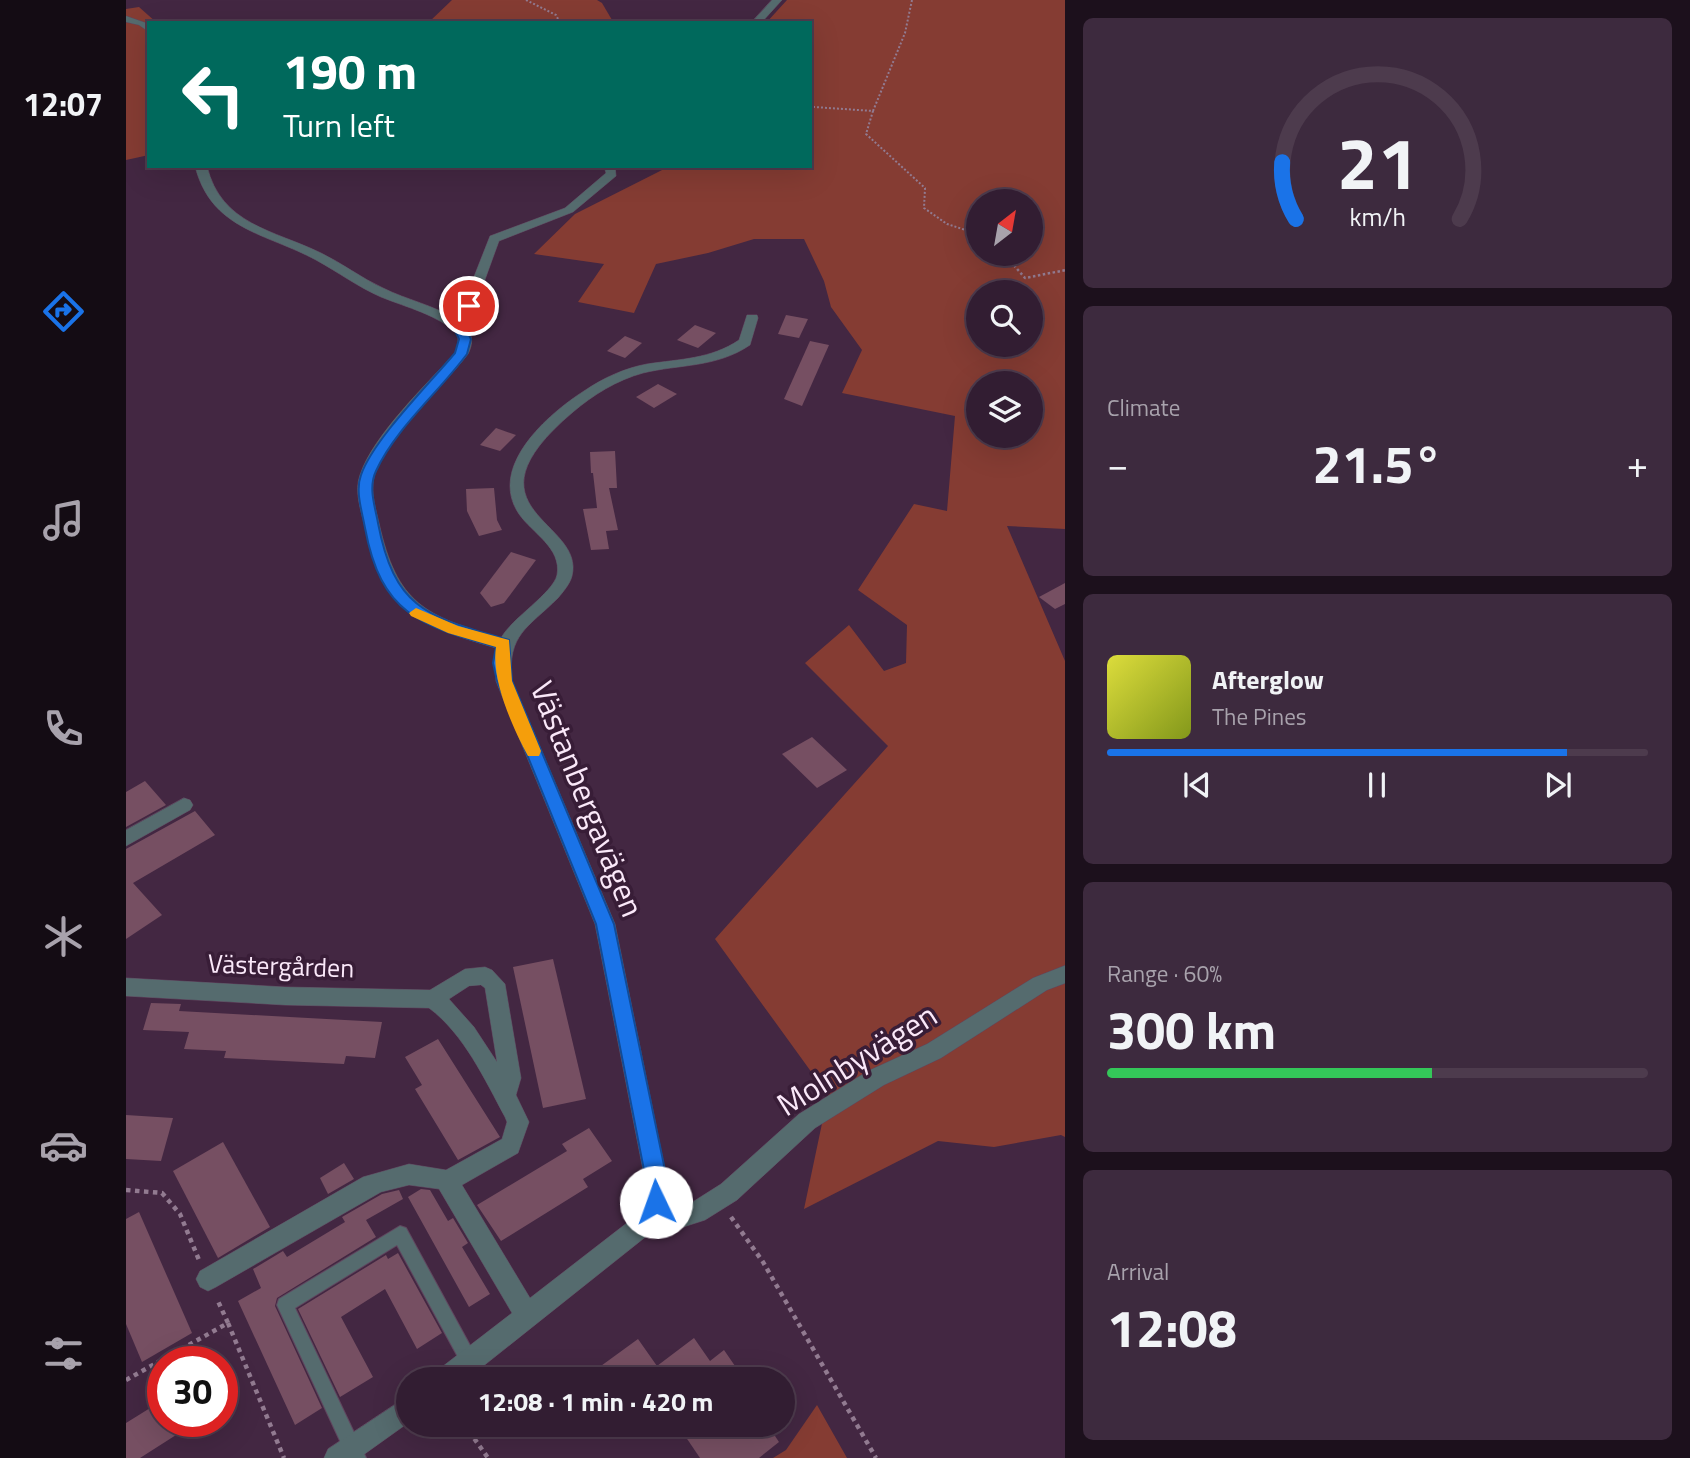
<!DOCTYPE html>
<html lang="en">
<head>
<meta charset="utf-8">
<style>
  body { margin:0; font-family:"Titillium Web",sans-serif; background:#3d2a3e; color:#f1f3f6; height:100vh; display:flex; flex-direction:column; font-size:26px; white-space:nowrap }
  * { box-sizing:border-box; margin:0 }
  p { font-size:23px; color:#a8a2ac }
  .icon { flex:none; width:38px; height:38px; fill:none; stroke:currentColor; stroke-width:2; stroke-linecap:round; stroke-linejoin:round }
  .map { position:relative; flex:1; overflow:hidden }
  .sheet { display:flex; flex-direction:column; gap:18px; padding:18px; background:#1c101c; width:625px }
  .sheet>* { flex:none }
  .hud { position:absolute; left:21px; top:21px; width:665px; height:147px; border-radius:0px; box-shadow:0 7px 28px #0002,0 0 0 2px #4d3b4d; background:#00695c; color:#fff; overflow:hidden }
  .needle { width:46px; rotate:31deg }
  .buttons { position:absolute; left:840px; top:189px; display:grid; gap:14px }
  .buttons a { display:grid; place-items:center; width:77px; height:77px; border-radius:50%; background:#321d32; box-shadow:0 7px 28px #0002,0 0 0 2px #4d3b4d; font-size:35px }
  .speed { position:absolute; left:21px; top:1346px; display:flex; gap:14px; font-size:35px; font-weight:700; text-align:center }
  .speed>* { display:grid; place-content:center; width:91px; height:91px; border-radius:50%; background:#321d32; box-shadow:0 7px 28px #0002,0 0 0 2px #4d3b4d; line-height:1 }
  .speed .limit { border:10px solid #d22; background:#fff; color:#111 }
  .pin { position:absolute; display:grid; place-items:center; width:60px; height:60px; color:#fff; margin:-30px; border:4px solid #fff; border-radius:50%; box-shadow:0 2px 7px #0007 }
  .me { position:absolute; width:77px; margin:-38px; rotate:357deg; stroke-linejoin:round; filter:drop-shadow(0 0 5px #0008) }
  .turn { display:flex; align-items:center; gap:24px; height:147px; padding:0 21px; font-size:32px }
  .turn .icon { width:91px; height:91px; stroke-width:2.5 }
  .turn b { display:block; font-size:49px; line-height:60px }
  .big { font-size:52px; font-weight:700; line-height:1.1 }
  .sheet .card { flex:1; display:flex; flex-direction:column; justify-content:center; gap:10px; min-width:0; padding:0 24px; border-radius:10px; background:#3d2a3e }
  .sheet .dial { align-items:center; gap:0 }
  .dial svg { height:182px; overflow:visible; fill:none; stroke:#4d3b4d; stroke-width:7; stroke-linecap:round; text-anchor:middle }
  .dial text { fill:#f1f3f6; stroke:none }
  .song { display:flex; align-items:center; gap:21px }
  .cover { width:84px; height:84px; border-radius:10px; background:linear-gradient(135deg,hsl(60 70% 55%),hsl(70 70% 35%)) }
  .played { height:7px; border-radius:4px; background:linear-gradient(90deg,#1a73e8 85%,#4d3b4d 85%) }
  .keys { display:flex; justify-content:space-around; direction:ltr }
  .heat { display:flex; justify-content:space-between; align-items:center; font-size:38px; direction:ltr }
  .charge { height:10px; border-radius:5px; background:linear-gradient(90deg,#34c759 60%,#4d3b4d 0) }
  .trip { position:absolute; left:270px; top:1367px; width:399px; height:70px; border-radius:35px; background:#321d32; box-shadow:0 7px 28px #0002,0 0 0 2px #4d3b4d; font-weight:700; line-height:70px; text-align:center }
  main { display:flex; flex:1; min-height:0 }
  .menu { display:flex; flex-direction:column; width:126px; justify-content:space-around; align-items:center; background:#140c14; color:#a8a2ac }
  .menu .icon { width:49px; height:49px }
  .menu .current { color:#1a73e8 }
  .menu b { font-size:32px; color:#f1f3f6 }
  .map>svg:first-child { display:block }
</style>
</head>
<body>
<main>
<nav class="menu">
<b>12:07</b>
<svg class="icon current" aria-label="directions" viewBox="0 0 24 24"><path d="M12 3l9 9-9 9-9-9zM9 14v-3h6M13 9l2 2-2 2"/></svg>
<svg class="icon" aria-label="music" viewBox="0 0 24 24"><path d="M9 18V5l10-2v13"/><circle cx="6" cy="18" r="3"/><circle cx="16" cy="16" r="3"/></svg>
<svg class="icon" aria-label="phone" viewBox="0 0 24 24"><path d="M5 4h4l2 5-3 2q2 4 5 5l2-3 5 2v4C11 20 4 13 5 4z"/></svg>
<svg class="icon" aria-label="climate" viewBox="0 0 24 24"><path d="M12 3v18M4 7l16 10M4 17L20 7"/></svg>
<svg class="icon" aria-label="car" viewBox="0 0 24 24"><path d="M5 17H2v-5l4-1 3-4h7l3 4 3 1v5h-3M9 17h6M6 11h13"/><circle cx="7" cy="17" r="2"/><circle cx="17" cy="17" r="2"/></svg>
<svg class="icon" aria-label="filters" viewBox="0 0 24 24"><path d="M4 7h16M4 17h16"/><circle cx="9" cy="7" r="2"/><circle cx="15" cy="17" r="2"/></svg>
</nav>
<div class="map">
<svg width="940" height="1458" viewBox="0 0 940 1458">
  <rect width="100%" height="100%" fill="#432742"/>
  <!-- green -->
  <g fill="#853c33" fill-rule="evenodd">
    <polygon points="326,0 471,0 476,3 486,20 476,23 302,23"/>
    <path d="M661 0H939V529L881 526 939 661V1137L935 1135 868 1147 812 1141 678 1209 702 1095 589 939 762 746 679 663 723 625 758 671 780 663 781 625 732 590 788 504 821 511 829 416 716 393 736 350 705 307 698 281 678 239H628L582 253 530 264 508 313 452 302 478 264 408 254 449 214 544 166H684V23H640ZM852 201H905V254H852ZM852 292H905V345H852ZM852 383H905V436H852Z"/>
    <polygon points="13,7 31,23 23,23 23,155 0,160 0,9"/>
    <polygon points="691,1405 721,1458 647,1458 660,1450"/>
  </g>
  <!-- building -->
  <g fill="#764f62">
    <polygon points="660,315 682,319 673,338 652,334"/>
    <polygon points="569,325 590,333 572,348 551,340"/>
    <polygon points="499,336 516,343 499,358 481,351"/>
    <polygon points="684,341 703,345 676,406 658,399"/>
    <polygon points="532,384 551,394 528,408 510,397"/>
    <polygon points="370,428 390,435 374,451 354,445"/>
    <polygon points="489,451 491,488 483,488 492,530 480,531 483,549 465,550 457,509 471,508 467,473 465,473 464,452"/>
    <polygon points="368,488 371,520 376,530 353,536 341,511 340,489"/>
    <polygon points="385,552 410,560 378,603 365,607 354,593"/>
    <polygon points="939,583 939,604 929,609 913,597"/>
    <polygon points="686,737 721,770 691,788 656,754"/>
    <polygon points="19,781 40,805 0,827 0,792"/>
    <polygon points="69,811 89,835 7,883 36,915 0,939 0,849"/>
    <polygon points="427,959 460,1099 417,1108 387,967"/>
    <polygon points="25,1003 55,1004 53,1011 256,1022 249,1058 220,1056 218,1064 98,1058 100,1051 58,1049 63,1032 17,1030"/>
    <polygon points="312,1039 374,1137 332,1160 289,1089 296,1085 279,1057"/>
    <polygon points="0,1115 47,1118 35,1161 0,1159"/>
    <polygon points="463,1128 486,1161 457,1179 462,1187 375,1241 351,1205 441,1151 436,1144"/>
    <polygon points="97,1142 144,1227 92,1258 47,1171"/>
    <polygon points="218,1163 228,1179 202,1194 194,1178"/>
    <polygon points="295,1189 304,1190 322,1221 327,1218 342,1243 336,1247 364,1294 343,1307 282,1197"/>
    <polygon points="273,1190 277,1199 240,1220 250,1237 151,1298 149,1306 196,1408 169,1425 112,1301 135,1288 127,1269 157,1251 161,1257 219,1222 216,1217 256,1194"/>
    <polygon points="13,1212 66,1333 16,1362 0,1324 0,1219"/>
    <polygon points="272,1253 316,1333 291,1349 259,1289 215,1317 247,1377 214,1397 172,1309 260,1255 262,1259"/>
    <polygon points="568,1338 584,1361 598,1350 618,1379 457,1379 512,1339 531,1366"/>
    <polygon points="37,1400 37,1421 72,1421 14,1458 0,1458 0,1423"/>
    <polygon points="551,1424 641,1424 653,1442 633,1458 574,1458"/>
  </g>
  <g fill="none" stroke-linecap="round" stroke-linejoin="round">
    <!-- service casing -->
    <g stroke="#60465f" stroke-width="2">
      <polygon id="service" points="274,1226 280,1228 353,1362 350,1368 344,1371 338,1368 271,1245 169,1308 240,1458 222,1458 151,1305 153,1299"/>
    </g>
    <!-- minor casing -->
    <g stroke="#60465f" stroke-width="1">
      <g id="minor">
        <polygon points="646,0 656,0 635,23 625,23"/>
        <polygon points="0,16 23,24 23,32 13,25 0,22"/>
        <path d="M69 166H81C95 225 148 230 195 253 216 263 235 278 257 288 281 300 308 305 331 320L364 236 439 208 480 173 478 166H489L490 176 447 212 373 241 341 329C348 336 346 346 342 354 312 393 269 425 250 471 243 488 249 506 253 523 271 604 299 616 375 638 386 618 427 593 431 575 436 548 406 533 393 514 361 467 422 414 458 391 477 378 499 368 521 364 554 359 585 359 613 340L621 315H631L632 318 624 345C590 368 554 364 517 373 491 380 467 395 447 412 330 511 460 520 446 576 444 584 437 592 432 598 402 628 381 634 386 681L489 924 539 1170 541 1202 539 1209 565 1203 595 1184 673 1114 742 1071 801 1044 907 978 940 965V983L921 990 815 1058 758 1085 689 1128 611 1200 579 1220 545 1231H527L341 1379H309L312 1370 386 1313 313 1189 283 1185 255 1192 90 1287 82 1291 74 1287 70 1279 74 1271 237 1177 283 1164 320 1170 376 1139 381 1122 379 1117C359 1080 338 1034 303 1008L159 1005 0 996V978L159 987 304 990 339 969 359 967 366 970 379 984 395 1078 390 1095 403 1122 392 1153 336 1185 404 1298 515 1212 519 1202 517 1170 469 924 370 681V648C292 625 258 613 239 527 235 511 228 491 234 475 247 435 301 384 329 353L332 346V334C310 314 282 308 255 297 232 287 212 272 190 260 140 233 85 230 69 166ZM355 985 359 988 371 1062 348 1027 323 999 343 986Z"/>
        <polygon points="58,798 64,800 67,805 64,810 0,846 0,830"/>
        <polygon points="282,1396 282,1423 233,1458 198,1458 202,1449"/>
      </g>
    </g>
    <!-- path-far2 -->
    <g stroke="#927b91" stroke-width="2" stroke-dasharray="2 2" stroke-linecap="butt">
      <polyline points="400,0 430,15 434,23"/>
      <polyline points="684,104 688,107 747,111 740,134 799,188 798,208 821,224 852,234"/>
      <polyline points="747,111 779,33 786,0"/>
    </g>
    <!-- path-far1 -->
    <polyline stroke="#927b91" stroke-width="2.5" stroke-dasharray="2.5 2.5" stroke-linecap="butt" points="878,254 899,278 940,270"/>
    <!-- path -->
    <g stroke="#927b91" stroke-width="4.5" stroke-dasharray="4.5 4.5" stroke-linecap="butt">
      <polyline points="0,1190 36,1193 54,1214 73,1260"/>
      <polyline points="605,1217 637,1262 750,1458"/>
      <polyline points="102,1323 158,1458"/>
      <polyline points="0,1380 102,1323 91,1299"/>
      <polyline points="338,1424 362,1458"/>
    </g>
    <!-- service -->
    <use href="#service" fill="#556b6e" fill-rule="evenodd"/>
    <!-- minor -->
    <use href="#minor" fill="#556b6e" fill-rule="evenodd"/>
  </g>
  <!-- route -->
  <path fill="#1a73e8" stroke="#114b97" stroke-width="2" d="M343 303 348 306 340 329 345 339 341 354C313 392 269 429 250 471 242 488 249 506 252 523 269 612 304 617 383 640L386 681 488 924 539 1170 540 1202 537 1210 530 1213 522 1210 519 1202 518 1170 470 924 371 681 367 663 370 647C293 625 255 614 239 528 236 511 229 491 235 475 247 440 303 384 329 353L333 339 328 329 337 306Z"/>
  <!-- slow -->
  <path fill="#f59e0b" d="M290 608 332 626 383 640 386 681 415 751 413 756H402C386 726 365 680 370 647L322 633 285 616 283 613Z"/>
  <g text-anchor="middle" stroke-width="7" stroke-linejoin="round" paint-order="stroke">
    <!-- street labels -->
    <g font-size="26" fill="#fae8f9" stroke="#381d37">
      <text transform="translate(155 966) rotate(2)" y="9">Västergården</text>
    </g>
    <!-- near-street labels -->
    <g font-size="32" fill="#fae8f9" stroke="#381d37">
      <text transform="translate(461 799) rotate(68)" y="11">Västanbergavägen</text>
      <text transform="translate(731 1060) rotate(-32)" y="11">Molnbyvägen</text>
    </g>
  </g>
</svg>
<div class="buttons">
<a><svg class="needle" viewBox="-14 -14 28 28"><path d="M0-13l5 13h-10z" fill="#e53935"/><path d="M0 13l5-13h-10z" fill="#a8a2ac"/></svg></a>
<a><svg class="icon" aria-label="search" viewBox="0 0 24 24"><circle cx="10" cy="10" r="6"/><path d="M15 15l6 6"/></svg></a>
<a><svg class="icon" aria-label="layers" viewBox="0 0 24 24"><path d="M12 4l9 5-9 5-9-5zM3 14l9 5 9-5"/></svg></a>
</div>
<div class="speed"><div class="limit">30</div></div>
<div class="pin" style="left:343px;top:306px;background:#d93025"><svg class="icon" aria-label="arrive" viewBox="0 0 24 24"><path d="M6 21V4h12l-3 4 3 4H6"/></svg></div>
<svg class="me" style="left:530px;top:1202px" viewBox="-20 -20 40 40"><circle r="19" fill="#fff"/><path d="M0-13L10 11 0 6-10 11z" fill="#1a73e8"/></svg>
<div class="trip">12:08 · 1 min · 420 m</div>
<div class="hud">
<div class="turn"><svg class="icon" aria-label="left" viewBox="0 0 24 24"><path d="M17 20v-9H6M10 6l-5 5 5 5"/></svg><div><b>190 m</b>Turn left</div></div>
</div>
</div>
<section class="sheet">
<div class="card dial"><svg viewBox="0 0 100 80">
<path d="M14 69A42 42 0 1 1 86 69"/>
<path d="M14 69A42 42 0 0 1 8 44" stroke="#1a73e8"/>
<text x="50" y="56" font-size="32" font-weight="700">21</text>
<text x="50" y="72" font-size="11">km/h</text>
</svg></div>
<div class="card"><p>Climate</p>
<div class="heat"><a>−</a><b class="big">21.5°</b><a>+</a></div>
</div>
<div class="card">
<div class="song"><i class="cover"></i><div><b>Afterglow</b><p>The Pines</p></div></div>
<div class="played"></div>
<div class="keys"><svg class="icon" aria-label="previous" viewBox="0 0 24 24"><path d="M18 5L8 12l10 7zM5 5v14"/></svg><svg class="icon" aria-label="pause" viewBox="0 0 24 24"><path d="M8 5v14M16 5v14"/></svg><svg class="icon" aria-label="next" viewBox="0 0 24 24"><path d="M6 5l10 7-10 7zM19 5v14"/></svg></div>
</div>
<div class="card"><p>Range · 60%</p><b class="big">300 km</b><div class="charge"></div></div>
<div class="card"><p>Arrival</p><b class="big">12:08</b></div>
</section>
</main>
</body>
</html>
